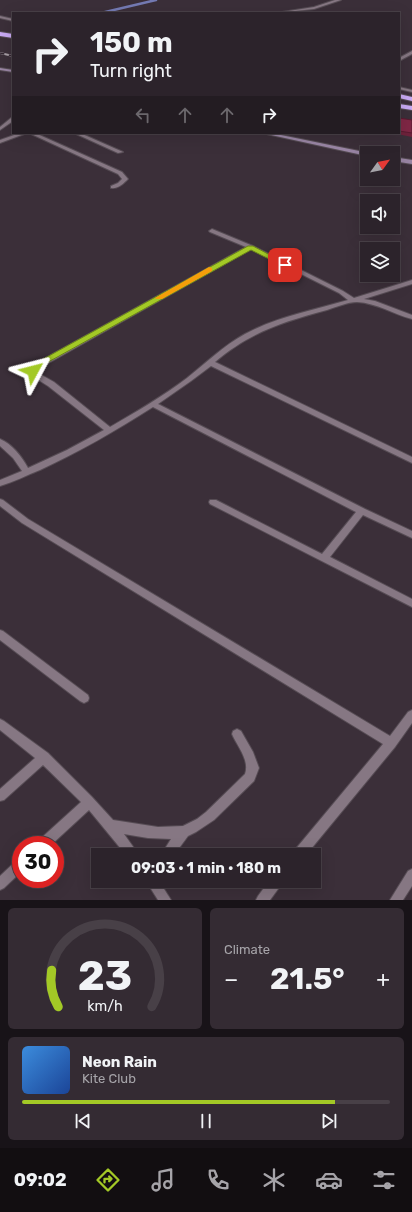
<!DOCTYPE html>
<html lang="en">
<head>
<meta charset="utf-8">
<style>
  body { margin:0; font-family:Rubik,sans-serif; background:#342b33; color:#f1f3f6; height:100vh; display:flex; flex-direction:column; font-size:15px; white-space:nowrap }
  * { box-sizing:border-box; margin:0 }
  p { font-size:13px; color:#a6a4a9 }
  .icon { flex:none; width:22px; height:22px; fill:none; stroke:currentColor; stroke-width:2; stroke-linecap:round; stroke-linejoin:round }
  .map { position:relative; height:900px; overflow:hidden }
  .drawer { display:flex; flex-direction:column; gap:8px; padding:8px; background:#181318; flex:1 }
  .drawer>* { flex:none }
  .hud { position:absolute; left:12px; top:12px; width:388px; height:122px; border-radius:0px; box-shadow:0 4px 16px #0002,0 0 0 1px #484047; background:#2c232b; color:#f1f3f6; overflow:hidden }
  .needle { width:26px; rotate:57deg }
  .buttons { position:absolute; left:360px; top:146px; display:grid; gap:8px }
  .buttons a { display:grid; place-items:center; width:40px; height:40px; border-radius:0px; background:#2c232b; box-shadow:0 4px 16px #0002,0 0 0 1px #484047; font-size:20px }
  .speed { position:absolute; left:12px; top:836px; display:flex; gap:8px; font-size:20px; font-weight:700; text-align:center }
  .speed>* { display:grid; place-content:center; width:52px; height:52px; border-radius:50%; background:#2c232b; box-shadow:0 4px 16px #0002,0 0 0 1px #484047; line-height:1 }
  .speed .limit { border:6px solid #d22; background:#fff; color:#111 }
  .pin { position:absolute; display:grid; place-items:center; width:34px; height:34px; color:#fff; margin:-17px; border-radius:8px; box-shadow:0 2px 6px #0006 }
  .me { position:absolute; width:44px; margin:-22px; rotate:52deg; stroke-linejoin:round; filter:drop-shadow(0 0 3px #0008) }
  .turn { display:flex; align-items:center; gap:14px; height:84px; padding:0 12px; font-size:18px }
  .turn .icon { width:52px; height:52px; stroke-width:2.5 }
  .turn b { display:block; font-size:28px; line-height:34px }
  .lanes { display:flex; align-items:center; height:38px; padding:0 12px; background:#0003; justify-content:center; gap:20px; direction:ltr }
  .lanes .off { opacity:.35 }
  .big { font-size:30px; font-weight:700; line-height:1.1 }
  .drawer .tile { flex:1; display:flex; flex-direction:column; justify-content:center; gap:6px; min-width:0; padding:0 14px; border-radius:6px; background:#342b33 }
  .drawer .dial { align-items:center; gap:0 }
  .dial svg { height:104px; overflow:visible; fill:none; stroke:#484047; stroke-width:7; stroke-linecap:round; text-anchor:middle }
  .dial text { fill:#f1f3f6; stroke:none }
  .song { display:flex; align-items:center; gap:12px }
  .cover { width:48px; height:48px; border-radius:6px; background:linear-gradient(135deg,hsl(210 70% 55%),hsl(220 70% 35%)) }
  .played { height:4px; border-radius:2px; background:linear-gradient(90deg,#a3c926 85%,#484047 85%) }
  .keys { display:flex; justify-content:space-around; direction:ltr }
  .heat { display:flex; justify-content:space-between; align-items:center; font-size:22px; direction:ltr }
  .drawer .tiles { flex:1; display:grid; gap:8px; grid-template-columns:1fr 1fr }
  .tile:last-child { grid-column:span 2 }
  .trip { position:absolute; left:91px; top:848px; width:230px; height:40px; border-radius:0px; background:#2c232b; box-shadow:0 4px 16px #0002,0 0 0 1px #484047; font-weight:700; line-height:40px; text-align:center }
  .tab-bar { display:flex; height:64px; justify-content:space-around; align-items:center; background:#120e11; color:#a6a4a9 }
  .tab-bar .icon { width:28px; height:28px }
  .tab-bar .on { color:#a3c926 }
  .tab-bar b { font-size:18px; color:#f1f3f6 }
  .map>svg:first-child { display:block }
</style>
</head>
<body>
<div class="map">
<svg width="412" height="900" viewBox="0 0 412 900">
  <rect width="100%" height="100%" fill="#3b2f39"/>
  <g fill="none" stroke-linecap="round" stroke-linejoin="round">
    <!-- stream -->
    <polyline stroke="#747ab3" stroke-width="2.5" points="101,13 156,0"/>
    <!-- minor casing -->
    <g stroke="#564c54" stroke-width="2">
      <g id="minor">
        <polygon points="335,0 341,0 314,9 276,13 314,7"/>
        <polygon points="412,51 412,54 399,61 399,58"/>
        <polygon points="11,118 13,118 13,121 0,130 0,127"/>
        <polygon points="20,133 27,133 0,143 0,140"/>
        <path d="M29 133H35L122 172 128 179C123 184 118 189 111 188V186L118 183 122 179 118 174Z"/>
        <polygon points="74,133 80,133 123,152 118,153"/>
        <path d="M212 229 253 246 343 291 354 298 412 280V284L364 299 375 301 412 315V319C393 314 377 303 357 302 348 302 336 307 327 310 283 322 250 332 215 362L412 457V463L211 366 191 381 158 404 365 509 412 531V538L363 515 330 557 412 599V607L210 504 209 502 210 500H216L322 554 356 512 153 407C117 430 79 452 40 470 27 475 14 482 0 486V480L22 471 13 458 0 446V439C12 444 22 457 28 468L67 450 104 430 48 386 32 376 30 368 31 366 246 247 210 232 209 231ZM251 249 339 293 348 300C314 310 276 317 245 334 223 346 206 363 187 378 163 396 136 412 110 427L54 382 38 373V369Z"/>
        <polygon points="0,499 3,500 28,519 390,736 408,712 412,710 412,723 395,747 306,855 292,855 294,851 383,744 22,523 0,506"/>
        <polygon points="0,630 3,631 88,695 89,698 88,701 84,703 80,701 0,640"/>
        <path d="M0 719 4 721 48 753 92 797 113 820 158 827 183 826 197 819 206 812 245 774C250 760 237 746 232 734L233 731 237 729 241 731 253 752 259 768 254 781 214 820 196 832 188 836 174 855H161L171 839 148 838 124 834 139 855H126L89 810 51 845H36L38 841 81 802 43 765 4 800 0 801V789L35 758 0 730Z"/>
        <polygon points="21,858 21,872 4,888 0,890 0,876 17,860"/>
        <polygon points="412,869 412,886 403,900 390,900 408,871"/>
        <polygon points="146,881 159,881 171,900 158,900"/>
        <polygon points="269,881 283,881 281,885 270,900 256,900 258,896"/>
      </g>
    </g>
    <!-- tertiary casing -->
    <g stroke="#564c54" stroke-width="2">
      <g id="tertiary">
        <polygon points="0,16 13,19 13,21 0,18"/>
        <polygon points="399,87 412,90 412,92 399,89"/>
      </g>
    </g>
    <!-- secondary casing -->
    <g stroke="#564c54" stroke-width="2">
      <g id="secondary">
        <polygon points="0,68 13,70 13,72 0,70"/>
        <polygon points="262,133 271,133 369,153 367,153 367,156"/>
        <polygon points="393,157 412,160 412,164 393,161"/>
      </g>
    </g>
    <!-- motorway casing -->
    <g stroke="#564c54" stroke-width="2">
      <g id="motorway">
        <polygon points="0,32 13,34 13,38 0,36"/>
        <polygon points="399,94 412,97 412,101 399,98"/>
        <polygon points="399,104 412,106 412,110 399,108"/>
      </g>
    </g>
    <!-- minor -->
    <use href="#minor" fill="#867783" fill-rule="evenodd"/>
    <!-- tertiary -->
    <use href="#tertiary" fill="#867783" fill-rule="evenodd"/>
    <!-- secondary -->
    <use href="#secondary" fill="#9a86a5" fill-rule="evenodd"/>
    <!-- motorway -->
    <use href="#motorway" fill="#c9aaf4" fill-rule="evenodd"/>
    <!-- rail casing -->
    <g stroke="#a79ea5" stroke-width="2">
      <polyline id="rail" points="0,53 13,56"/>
    </g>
    <!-- rail -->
    <use href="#rail" stroke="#31252f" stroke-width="1.5" stroke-dasharray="4.5" stroke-linecap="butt"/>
  </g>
  <!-- wall -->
  <polygon fill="#6d223b" points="399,118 412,120 412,137 392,133 399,133"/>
  <!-- building -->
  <polygon fill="#7f2745" stroke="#591b30" points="399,118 412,120 412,133 399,131"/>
  <!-- route -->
  <polygon fill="#a3c926" stroke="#6a8319" points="248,246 253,246 289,265 283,266 251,250 41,366 36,373 30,373 29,371 31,366 36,363"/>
  <!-- slow -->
  <polygon fill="#f59e0b" points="209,267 212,268 212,271 162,299 156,299 155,298"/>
</svg>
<div class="buttons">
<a><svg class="needle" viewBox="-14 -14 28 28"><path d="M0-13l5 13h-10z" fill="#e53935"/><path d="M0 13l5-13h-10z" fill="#a6a4a9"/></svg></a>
<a><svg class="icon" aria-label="sound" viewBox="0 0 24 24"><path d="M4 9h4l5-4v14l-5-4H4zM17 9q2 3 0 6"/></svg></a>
<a><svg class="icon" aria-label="layers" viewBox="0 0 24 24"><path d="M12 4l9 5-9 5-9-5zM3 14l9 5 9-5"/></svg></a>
</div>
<div class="speed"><div class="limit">30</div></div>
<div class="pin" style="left:285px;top:265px;background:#d93025"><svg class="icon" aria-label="arrive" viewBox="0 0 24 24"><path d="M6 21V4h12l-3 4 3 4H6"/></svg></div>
<svg class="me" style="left:33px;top:371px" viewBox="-20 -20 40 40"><path d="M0-17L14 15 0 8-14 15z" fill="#a3c926" stroke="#fff" stroke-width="4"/></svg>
<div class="trip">09:03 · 1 min · 180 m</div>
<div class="hud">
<div class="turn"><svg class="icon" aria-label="right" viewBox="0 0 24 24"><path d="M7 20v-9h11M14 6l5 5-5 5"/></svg><div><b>150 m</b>Turn right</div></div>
<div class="lanes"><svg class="icon off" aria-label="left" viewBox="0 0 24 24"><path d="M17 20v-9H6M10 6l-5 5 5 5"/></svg><svg class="icon off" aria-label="ahead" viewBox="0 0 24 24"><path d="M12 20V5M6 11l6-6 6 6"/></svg><svg class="icon off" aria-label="ahead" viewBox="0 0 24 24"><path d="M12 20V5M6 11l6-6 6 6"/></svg><svg class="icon" aria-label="right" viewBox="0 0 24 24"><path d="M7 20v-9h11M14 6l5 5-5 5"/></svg></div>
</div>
</div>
<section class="drawer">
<div class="tiles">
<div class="tile dial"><svg viewBox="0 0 100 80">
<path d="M14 69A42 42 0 1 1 86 69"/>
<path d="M14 69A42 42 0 0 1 9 41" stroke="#a3c926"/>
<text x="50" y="56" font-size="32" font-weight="700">23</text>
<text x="50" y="72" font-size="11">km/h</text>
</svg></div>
<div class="tile"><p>Climate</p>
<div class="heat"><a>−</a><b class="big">21.5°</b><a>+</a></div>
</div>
<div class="tile">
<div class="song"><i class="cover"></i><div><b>Neon Rain</b><p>Kite Club</p></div></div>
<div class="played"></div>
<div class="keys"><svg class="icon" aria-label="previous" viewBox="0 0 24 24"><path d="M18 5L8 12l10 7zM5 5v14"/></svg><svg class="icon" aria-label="pause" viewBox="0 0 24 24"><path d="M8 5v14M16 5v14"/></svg><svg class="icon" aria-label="next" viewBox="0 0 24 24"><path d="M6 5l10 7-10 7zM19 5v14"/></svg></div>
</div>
</div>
</section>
<nav class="tab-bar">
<b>09:02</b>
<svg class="icon on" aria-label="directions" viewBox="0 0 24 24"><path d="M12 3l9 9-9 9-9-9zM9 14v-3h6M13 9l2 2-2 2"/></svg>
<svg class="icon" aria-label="music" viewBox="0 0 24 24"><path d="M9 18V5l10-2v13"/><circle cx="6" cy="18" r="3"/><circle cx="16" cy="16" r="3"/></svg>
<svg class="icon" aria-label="phone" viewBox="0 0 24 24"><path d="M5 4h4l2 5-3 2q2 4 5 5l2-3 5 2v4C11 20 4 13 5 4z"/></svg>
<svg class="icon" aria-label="climate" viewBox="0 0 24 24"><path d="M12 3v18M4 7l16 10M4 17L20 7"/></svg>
<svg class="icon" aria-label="car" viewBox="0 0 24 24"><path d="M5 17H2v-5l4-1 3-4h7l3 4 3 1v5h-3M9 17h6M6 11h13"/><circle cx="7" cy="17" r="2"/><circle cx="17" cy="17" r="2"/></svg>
<svg class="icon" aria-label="filters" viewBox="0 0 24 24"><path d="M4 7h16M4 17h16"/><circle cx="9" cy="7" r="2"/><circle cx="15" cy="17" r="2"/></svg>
</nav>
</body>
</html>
